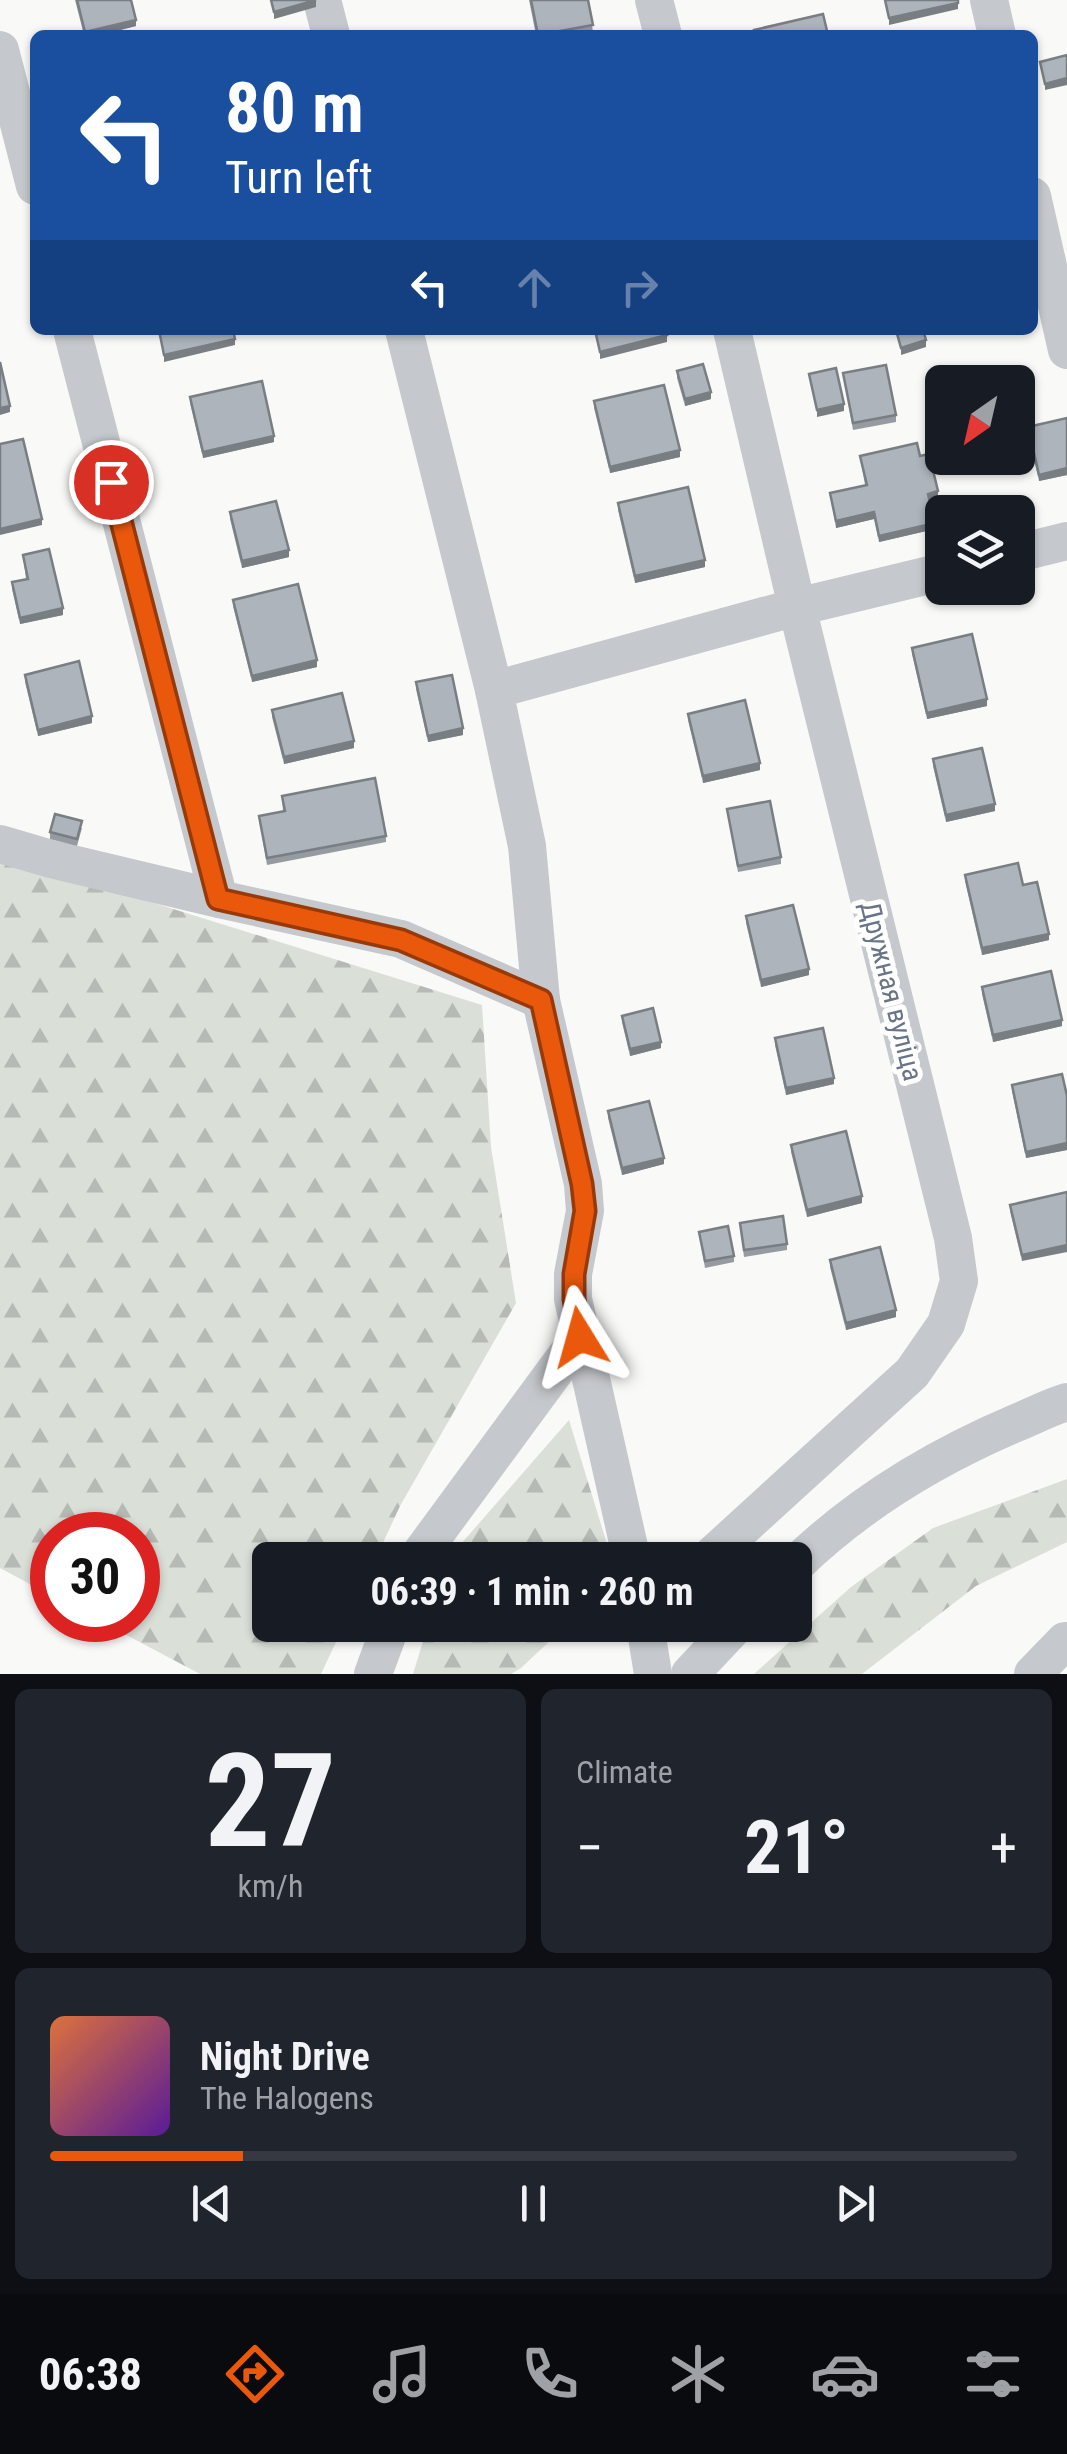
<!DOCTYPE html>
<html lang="en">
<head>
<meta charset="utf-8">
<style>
  body { margin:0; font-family:"Roboto Condensed",sans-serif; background:#20242c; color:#f1f3f6; height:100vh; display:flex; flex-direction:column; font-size:38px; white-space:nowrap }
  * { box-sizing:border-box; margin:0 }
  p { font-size:32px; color:#9ea1a6 }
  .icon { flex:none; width:55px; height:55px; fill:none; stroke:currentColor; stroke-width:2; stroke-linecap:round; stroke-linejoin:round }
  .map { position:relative; height:1674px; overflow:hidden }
  .side { display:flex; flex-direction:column; gap:15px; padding:15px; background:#0d0f14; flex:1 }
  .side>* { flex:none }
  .hud { position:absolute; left:30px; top:30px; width:1008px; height:305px; border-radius:15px; box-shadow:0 2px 8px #0004; background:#1a4fa0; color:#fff; overflow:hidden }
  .needle { width:65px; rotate:214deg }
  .tools { position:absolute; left:925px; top:365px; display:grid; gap:20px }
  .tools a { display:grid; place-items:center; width:110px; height:110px; border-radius:15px; background:#171b24; box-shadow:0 2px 8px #0004; font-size:50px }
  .speed { position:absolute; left:30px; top:1512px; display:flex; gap:20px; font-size:50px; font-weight:700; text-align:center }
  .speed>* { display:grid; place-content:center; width:130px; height:130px; border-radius:50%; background:#171b24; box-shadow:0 2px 8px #0004; line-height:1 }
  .speed .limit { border:15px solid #d22; background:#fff; color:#111 }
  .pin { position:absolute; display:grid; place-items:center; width:85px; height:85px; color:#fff; margin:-42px; border:5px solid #fff; border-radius:50%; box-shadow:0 2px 10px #0007 }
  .me { position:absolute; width:110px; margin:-55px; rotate:352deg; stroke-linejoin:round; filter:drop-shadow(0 0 8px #0008) }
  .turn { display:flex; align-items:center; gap:35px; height:210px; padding:0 30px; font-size:45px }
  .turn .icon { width:130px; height:130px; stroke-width:2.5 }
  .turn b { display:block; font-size:70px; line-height:85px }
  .lanes { display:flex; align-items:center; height:95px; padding:0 30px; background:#0003; justify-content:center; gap:50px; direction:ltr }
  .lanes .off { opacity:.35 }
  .big { font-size:75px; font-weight:700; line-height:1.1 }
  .side .tile { flex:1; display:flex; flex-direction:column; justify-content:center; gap:15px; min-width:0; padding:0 35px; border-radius:15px; background:#20242c }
  .side .dial { align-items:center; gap:0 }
  .dial b { font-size:130px; line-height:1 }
  .song { display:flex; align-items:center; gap:30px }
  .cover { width:120px; height:120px; border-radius:15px; background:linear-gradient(135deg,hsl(20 70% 55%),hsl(270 70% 35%)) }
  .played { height:10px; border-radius:5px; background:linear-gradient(90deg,#ea580c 20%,#363941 20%) }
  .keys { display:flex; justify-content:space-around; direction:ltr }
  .heat { display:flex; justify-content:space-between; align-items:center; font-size:55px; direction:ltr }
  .side .tiles { flex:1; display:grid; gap:15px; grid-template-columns:1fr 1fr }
  .tile:last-child { grid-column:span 2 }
  .trip { position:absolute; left:252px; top:1542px; width:560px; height:100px; border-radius:15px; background:#171b24; box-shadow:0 2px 8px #0004; font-weight:700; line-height:100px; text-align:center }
  .tabs { display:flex; height:160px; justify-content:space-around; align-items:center; background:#090b0e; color:#9ea1a6 }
  .tabs .icon { width:70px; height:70px }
  .tabs .selected { color:#ea580c }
  .tabs b { font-size:45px; color:#f1f3f6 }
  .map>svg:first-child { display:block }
</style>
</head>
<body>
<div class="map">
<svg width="1067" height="1674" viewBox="0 0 1067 1674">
  <defs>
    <pattern id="forest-firs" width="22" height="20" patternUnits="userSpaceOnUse" patternTransform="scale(2.5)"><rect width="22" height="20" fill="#dae0d8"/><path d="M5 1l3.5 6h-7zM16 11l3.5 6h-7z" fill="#b5bab5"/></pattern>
  </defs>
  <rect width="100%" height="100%" fill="#f9f9f7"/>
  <!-- forest -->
  <g fill="url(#forest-firs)">
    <polygon points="0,859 138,898 482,1005 491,1147 516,1303 400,1506 375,1560 270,1560 270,1625 344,1625 321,1674 200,1674 98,1620 138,1620 138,1535 52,1535 52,1596 0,1568"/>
    <polygon points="569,1420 607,1544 604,1560 447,1560"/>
    <polygon points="1067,1479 1067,1542 976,1586 862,1674 754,1674 851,1587 933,1528"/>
    <polygon points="428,1625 567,1625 521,1668 511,1674 413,1674"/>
  </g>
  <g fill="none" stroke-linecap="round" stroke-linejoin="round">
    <!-- minor -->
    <g stroke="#c5c8cc" stroke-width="38">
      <polyline points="322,0 331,35"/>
      <polyline points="654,0 663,35"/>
      <polyline points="989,0 997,35"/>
      <polyline points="0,50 35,186"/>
      <polyline points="1032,196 1067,350"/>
      <polyline points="72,330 219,899"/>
      <polyline points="404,330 494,690 527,846 541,1000 583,1184 585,1211 573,1274 573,1299 632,1560"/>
      <polyline points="1018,553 1067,541"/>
      <polyline points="494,690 797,607 942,572"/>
      <polyline points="0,844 51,859 219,899 401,939 541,1000"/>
      <polyline points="416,1560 580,1337"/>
      <polyline points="707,1560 912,1373 946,1324 959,1281 953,1238 797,607 732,330"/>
      <path d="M795 1565C858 1504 936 1457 1016 1423 1033 1416 1050 1407 1067 1402"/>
      <polyline points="645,1625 653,1674"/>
      <polyline points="373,1674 391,1625"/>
      <polyline points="690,1674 736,1625"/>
      <polyline points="1033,1674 1065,1641"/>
    </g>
  </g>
  <!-- wall -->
  <g fill="#959ba1">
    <polygon points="75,0 131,0 136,26 100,35 84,35"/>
    <polygon points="529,0 588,0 593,32 577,35 536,35"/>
    <polygon points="677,371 711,399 685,406 677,378"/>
    <polygon points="843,373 896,415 896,422 853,430"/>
    <polygon points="190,397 274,442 203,458 190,403"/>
    <polygon points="594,401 680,457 610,473 594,408"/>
    <polygon points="1067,418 1067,475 1039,481 1028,433 1028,427"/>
    <polygon points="860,456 920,456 938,498 930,500 935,529 879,542 874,519 836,528 830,493 865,485"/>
    <polygon points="618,503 705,567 635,583 618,510"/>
    <polygon points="230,512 289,557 242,568 230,519"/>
    <polygon points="23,555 63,615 20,624 12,589 12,582 26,579"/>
    <polygon points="233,600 317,667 252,682 233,606"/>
    <polygon points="912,648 987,706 927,719 912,654"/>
    <polygon points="25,675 92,723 38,736 25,682"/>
    <polygon points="416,682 463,735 428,742 416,689"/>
    <polygon points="272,710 354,748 284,764 272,717"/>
    <polygon points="688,714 760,770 703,783 688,720"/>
    <polygon points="933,759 995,811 946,822 933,766"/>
    <polygon points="282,796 386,836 386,842 267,865 259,816 283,811"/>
    <polygon points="727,809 781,857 781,864 738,872"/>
    <polygon points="82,828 77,846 50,839 50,832"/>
    <polygon points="965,875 1023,885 1049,940 982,955 965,881"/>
    <polygon points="746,916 809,975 761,987 746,923"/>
    <polygon points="982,987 1062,1026 993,1042 982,994"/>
    <polygon points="622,1016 661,1048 630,1056 622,1022"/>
    <polygon points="775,1038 834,1084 786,1095 775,1045"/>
    <polygon points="1012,1085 1067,1096 1067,1150 1026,1158 1012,1091"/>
    <polygon points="608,1111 664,1164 622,1175 608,1118"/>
    <polygon points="791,1145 862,1203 807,1217 791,1152"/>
    <polygon points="1067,1192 1022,1261 1010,1211 1010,1205"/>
    <polygon points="740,1223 787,1244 787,1250 744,1257"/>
    <polygon points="699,1232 734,1256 734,1262 705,1268"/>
    <polygon points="830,1260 896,1317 846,1330 830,1267"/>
  </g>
  <!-- shaded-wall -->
  <g fill="#797e83">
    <polygon points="316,0 316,7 274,19 274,12"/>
    <polygon points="958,3 958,9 889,25 889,18"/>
    <polygon points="136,20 136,26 100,35 85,35 85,32"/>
    <polygon points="1067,78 1067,85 1045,90 1045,84"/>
    <polygon points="667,335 667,342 600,359 600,352"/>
    <polygon points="235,339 235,345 164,362 164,355"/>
    <polygon points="926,340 926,347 901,355 901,348"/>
    <polygon points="711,392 711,399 685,406 685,399"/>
    <polygon points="844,404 844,411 817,417 817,410"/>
    <polygon points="10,406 10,412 0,415 0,408"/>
    <polygon points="274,436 274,442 203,458 203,452"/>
    <polygon points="680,450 680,457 610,473 610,467"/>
    <polygon points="1067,468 1067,475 1039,481 1039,475"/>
    <polygon points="938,491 938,498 928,500 928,494"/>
    <polygon points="874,512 874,519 836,528 836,521"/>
    <polygon points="42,519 42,525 0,535 0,529"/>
    <polygon points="935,523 935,529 879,542 879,536"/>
    <polygon points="289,550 289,557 242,568 242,561"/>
    <polygon points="705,560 705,567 635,583 635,576"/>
    <polygon points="63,608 63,615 20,624 20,618"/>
    <polygon points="317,660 317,667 252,682 252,676"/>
    <polygon points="987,699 987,706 927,719 927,713"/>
    <polygon points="92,716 92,723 38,736 38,730"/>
    <polygon points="463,728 463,735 428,742 428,736"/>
    <polygon points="354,741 354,748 284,764 284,757"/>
    <polygon points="760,763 760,770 703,783 703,776"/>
    <polygon points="995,804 995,811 946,822 946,815"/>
    <polygon points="1049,934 1049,940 982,955 982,948"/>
    <polygon points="809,969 809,975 761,987 761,980"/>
    <polygon points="1062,1020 1062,1026 993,1042 993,1035"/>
    <polygon points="661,1042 661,1048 630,1056 630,1049"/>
    <polygon points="834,1078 834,1084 786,1095 786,1088"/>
    <polygon points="1067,1143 1067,1150 1026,1158 1026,1152"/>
    <polygon points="664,1158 664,1164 622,1175 622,1168"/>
    <polygon points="862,1196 862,1203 807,1217 807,1210"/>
    <polygon points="1067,1245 1067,1252 1022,1261 1022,1255"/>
    <polygon points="896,1310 896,1317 846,1330 846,1323"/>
  </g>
  <!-- building -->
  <g fill="#adb4bb" stroke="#797e83" stroke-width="2.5">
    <polygon points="77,0 131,0 136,20 85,32"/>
    <polygon points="271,0 316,0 274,12"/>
    <polygon points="531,0 588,0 593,25 538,35"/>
    <polygon points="885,0 958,0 958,3 889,18"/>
    <polygon points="823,14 828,35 755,35 754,30"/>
    <polygon points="1067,55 1067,78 1045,84 1040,62"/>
    <polygon points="159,330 233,330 235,339 164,355"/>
    <polygon points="595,330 666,330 667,335 600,352"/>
    <polygon points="896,330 923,330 926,340 901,348"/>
    <polygon points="0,362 10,406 0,408"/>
    <polygon points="703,364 711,392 685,399 677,371"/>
    <polygon points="886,365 896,415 853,423 843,373"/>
    <polygon points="836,368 844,404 817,410 809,374"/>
    <polygon points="262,381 274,436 203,452 190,397"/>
    <polygon points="664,385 680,450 610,467 594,401"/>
    <polygon points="1067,418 1067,468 1039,475 1028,427"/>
    <polygon points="23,439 42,519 0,529 0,444"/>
    <polygon points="917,443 920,456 929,454 938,491 928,494 935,523 879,536 874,512 836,521 830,493 867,485 860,456"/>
    <polygon points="688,487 705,560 635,576 618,503"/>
    <polygon points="276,501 289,550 242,561 230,512"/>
    <polygon points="49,549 63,608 20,618 12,582 28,579 23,555"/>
    <polygon points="298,584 317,660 252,676 233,600"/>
    <polygon points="972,634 987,699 927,713 912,648"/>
    <polygon points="79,661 92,716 38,730 25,675"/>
    <polygon points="452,675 463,728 428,736 416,682"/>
    <polygon points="342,693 354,741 284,757 272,710"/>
    <polygon points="745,700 760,763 703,776 688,714"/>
    <polygon points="982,748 995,804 946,815 933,759"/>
    <polygon points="375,778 386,836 267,858 259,816 285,811 282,796"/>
    <polygon points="770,801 781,857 738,866 727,809"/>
    <polygon points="55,814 82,821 77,839 50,832"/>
    <polygon points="1018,863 1023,885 1037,882 1049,934 982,948 965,875"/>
    <polygon points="793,905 809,969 761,980 746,916"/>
    <polygon points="1051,971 1062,1020 993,1035 982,987"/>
    <polygon points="653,1008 661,1042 630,1049 622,1016"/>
    <polygon points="823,1028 834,1078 786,1088 775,1038"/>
    <polygon points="1062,1074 1067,1096 1067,1143 1026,1152 1012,1085"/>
    <polygon points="649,1101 664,1158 622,1168 608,1111"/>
    <polygon points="846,1131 862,1196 807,1210 791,1145"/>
    <polygon points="1067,1192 1067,1245 1022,1255 1010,1205"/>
    <polygon points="783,1216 787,1244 744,1250 740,1223"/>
    <polygon points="728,1226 734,1256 705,1261 699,1232"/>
    <polygon points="880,1247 896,1310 846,1323 830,1260"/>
  </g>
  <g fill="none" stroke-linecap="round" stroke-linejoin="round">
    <!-- route casing -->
    <g stroke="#983908" stroke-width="25">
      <polyline id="route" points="111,482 218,899 401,940 541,1000 582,1184 585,1211 574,1274 574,1299 580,1337"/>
    </g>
    <!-- route -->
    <use href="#route" stroke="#ea580c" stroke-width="18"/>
  </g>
  <g text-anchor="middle" stroke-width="10" stroke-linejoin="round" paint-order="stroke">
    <!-- street labels -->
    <g font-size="28" fill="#697486" stroke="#fff">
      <text transform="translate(892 991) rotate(76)" y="10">Дружная вуліца</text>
    </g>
  </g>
</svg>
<div class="tools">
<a><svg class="needle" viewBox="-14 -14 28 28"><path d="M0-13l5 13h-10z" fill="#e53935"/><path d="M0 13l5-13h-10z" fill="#9ea1a6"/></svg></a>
<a><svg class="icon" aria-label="layers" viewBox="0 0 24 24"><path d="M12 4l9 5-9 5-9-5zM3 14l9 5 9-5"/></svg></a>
</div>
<div class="speed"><div class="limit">30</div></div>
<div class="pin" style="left:111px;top:482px;background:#d93025"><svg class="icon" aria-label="arrive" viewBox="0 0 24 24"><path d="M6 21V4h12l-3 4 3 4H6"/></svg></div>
<svg class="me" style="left:580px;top:1337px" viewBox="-20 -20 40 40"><path d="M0-17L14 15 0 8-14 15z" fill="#ea580c" stroke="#fff" stroke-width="4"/></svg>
<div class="trip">06:39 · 1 min · 260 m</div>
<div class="hud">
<div class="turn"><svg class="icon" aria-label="left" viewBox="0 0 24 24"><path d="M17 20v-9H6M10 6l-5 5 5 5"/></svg><div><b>80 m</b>Turn left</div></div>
<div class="lanes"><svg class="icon" aria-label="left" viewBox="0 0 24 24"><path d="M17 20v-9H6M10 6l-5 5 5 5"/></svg><svg class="icon off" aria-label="ahead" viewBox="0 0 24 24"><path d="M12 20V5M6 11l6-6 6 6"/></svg><svg class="icon off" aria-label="right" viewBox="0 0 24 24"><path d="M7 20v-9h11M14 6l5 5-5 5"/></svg></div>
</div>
</div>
<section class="side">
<div class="tiles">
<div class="tile dial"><b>27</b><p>km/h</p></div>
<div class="tile"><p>Climate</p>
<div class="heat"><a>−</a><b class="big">21°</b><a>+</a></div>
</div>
<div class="tile">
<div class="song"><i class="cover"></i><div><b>Night Drive</b><p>The Halogens</p></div></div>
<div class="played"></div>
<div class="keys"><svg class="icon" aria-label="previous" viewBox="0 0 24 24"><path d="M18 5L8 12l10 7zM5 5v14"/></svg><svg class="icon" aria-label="pause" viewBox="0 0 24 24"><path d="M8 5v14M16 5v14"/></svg><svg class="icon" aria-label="next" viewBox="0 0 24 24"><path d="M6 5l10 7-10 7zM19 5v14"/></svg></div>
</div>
</div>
</section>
<nav class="tabs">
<b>06:38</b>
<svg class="icon selected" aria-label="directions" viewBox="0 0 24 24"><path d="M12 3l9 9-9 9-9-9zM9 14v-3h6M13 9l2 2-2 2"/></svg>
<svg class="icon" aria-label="music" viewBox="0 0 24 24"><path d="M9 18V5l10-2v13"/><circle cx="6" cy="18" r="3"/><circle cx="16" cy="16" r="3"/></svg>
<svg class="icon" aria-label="phone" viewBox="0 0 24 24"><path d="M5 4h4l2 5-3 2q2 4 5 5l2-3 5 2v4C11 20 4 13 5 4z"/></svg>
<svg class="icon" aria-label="climate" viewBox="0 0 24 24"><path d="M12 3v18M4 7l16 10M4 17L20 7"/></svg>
<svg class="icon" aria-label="car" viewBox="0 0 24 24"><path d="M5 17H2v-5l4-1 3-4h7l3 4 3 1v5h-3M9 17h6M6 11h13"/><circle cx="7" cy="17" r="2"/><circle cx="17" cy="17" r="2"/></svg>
<svg class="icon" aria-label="filters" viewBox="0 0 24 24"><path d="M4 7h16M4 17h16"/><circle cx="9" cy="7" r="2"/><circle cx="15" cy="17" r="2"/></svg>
</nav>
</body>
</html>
